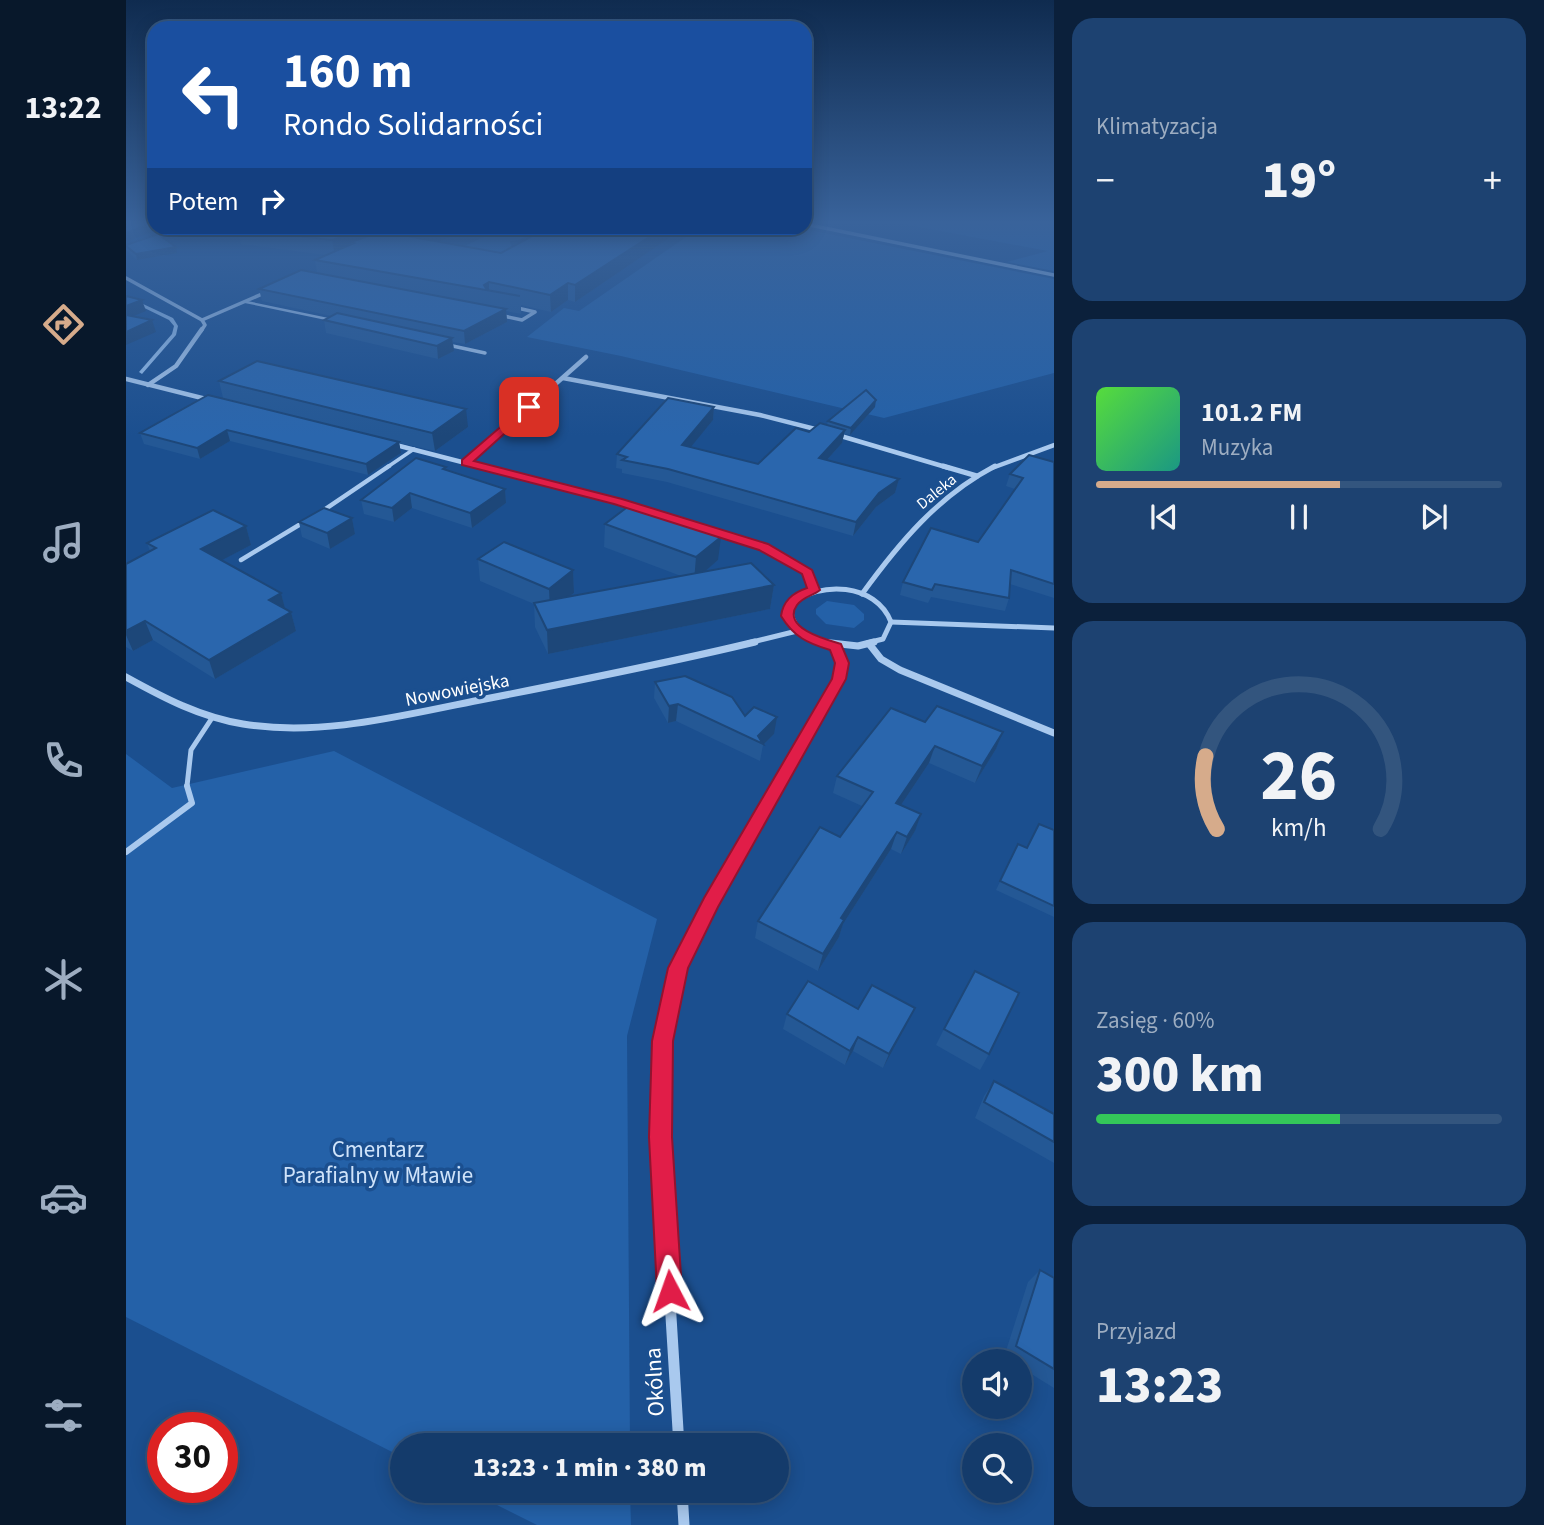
<!DOCTYPE html>
<html lang="pl">
<head>
<meta charset="utf-8">
<style>
  body { margin:0; font-family:"Source Sans 3",sans-serif; background:#1d4271; color:#f1f3f6; height:100vh; display:flex; flex-direction:column; font-size:26px; white-space:nowrap }
  * { box-sizing:border-box; margin:0 }
  p { font-size:23px; color:#9dadc1 }
  .icon { flex:none; width:38px; height:38px; fill:none; stroke:currentColor; stroke-width:2; stroke-linecap:round; stroke-linejoin:round }
  .map { position:relative; flex:1; overflow:hidden }
  .sheet { display:flex; flex-direction:column; gap:18px; padding:18px; background:#0b203b; width:490px }
  .sheet>* { flex:none }
  .top-card { position:absolute; left:21px; top:21px; width:665px; height:214px; border-radius:21px; box-shadow:0 4px 18px #0003,0 0 0 2px #33557e; background:#1a4fa0; color:#fff; overflow:hidden }
  .controls { position:absolute; left:836px; top:1349px; display:grid; gap:14px }
  .controls a { display:grid; place-items:center; width:70px; height:70px; border-radius:50%; background:#143b6b; box-shadow:0 4px 18px #0003,0 0 0 2px #33557e; font-size:35px }
  .speed { position:absolute; left:21px; top:1412px; display:flex; gap:14px; font-size:35px; font-weight:700; text-align:center }
  .speed>* { display:grid; place-content:center; width:91px; height:91px; border-radius:50%; background:#143b6b; box-shadow:0 4px 18px #0003,0 0 0 2px #33557e; line-height:1 }
  .speed .limit { border:10px solid #d22; background:#fff; color:#111 }
  .pin { position:absolute; display:grid; place-items:center; width:60px; height:60px; color:#fff; margin:-30px; border-radius:14px; box-shadow:0 4px 10px #0006 }
  .me { position:absolute; width:77px; margin:-38px; rotate:356deg; stroke-linejoin:round; filter:drop-shadow(0 0 5px #0008) }
  .turn { display:flex; align-items:center; gap:24px; height:147px; padding:0 21px; font-size:32px }
  .turn .icon { width:91px; height:91px; stroke-width:2.5 }
  .turn b { display:block; font-size:49px; line-height:60px }
  .then { display:flex; align-items:center; height:66px; padding:0 21px; background:#0003; gap:14px; font-size:26px }
  .big { font-size:52px; font-weight:800; line-height:1.1 }
  .sheet .widget { flex:1; display:flex; flex-direction:column; justify-content:center; gap:10px; min-width:0; padding:0 24px; border-radius:21px; background:#1d4271 }
  .sheet .dial { align-items:center; gap:0 }
  .dial svg { height:182px; overflow:visible; fill:none; stroke:#33557e; stroke-width:7; stroke-linecap:round; text-anchor:middle }
  .dial text { fill:#f1f3f6; stroke:none }
  .song { display:flex; align-items:center; gap:21px }
  .cover { width:84px; height:84px; border-radius:10px; background:linear-gradient(135deg,hsl(110 70% 55%),hsl(170 70% 35%)) }
  .played { height:7px; border-radius:4px; background:linear-gradient(90deg,#d6ab8b 60%,#33557e 60%) }
  .keys { display:flex; justify-content:space-around; direction:ltr }
  .heat { display:flex; justify-content:space-between; align-items:center; font-size:38px; direction:ltr }
  .charge { height:10px; border-radius:5px; background:linear-gradient(90deg,#34c759 60%,#33557e 0) }
  .trip { position:absolute; left:264px; top:1433px; width:399px; height:70px; border-radius:35px; background:#143b6b; box-shadow:0 4px 18px #0003,0 0 0 2px #33557e; font-weight:800; line-height:70px; text-align:center }
  main { display:flex; flex:1; min-height:0 }
  .tabs { display:flex; flex-direction:column; width:126px; justify-content:space-around; align-items:center; background:#08182b; color:#9dadc1 }
  .tabs .icon { width:49px; height:49px }
  .tabs .on { color:#d6ab8b }
  .tabs b { font-size:32px; color:#f1f3f6 }
  .map>svg:first-child { display:block }
</style>
</head>
<body>
<main>
<nav class="tabs">
<b>13:22</b>
<svg class="icon on" aria-label="directions" viewBox="0 0 24 24"><path d="M12 3l9 9-9 9-9-9zM9 14v-3h6M13 9l2 2-2 2"/></svg>
<svg class="icon" aria-label="music" viewBox="0 0 24 24"><path d="M9 18V5l10-2v13"/><circle cx="6" cy="18" r="3"/><circle cx="16" cy="16" r="3"/></svg>
<svg class="icon" aria-label="phone" viewBox="0 0 24 24"><path d="M5 4h4l2 5-3 2q2 4 5 5l2-3 5 2v4C11 20 4 13 5 4z"/></svg>
<svg class="icon" aria-label="climate" viewBox="0 0 24 24"><path d="M12 3v18M4 7l16 10M4 17L20 7"/></svg>
<svg class="icon" aria-label="car" viewBox="0 0 24 24"><path d="M5 17H2v-5l4-1 3-4h7l3 4 3 1v5h-3M9 17h6M6 11h13"/><circle cx="7" cy="17" r="2"/><circle cx="17" cy="17" r="2"/></svg>
<svg class="icon" aria-label="filters" viewBox="0 0 24 24"><path d="M4 7h16M4 17h16"/><circle cx="9" cy="7" r="2"/><circle cx="15" cy="17" r="2"/></svg>
</nav>
<div class="map">
<svg width="928" height="1525" viewBox="0 0 928 1525">
  <rect width="100%" height="100%" fill="#1b4f8f"/>
  <!-- green -->
  <g fill="#2461a8">
    <polygon points="772,223 928,223 928,271 881,262 922,251"/>
    <polygon points="573,228 673,228 928,279 928,373 758,418 495,356 401,337 438,308 453,311"/>
    <polygon points="375,229 407,232 393,240 384,241 388,262 328,251"/>
    <polygon points="701,601 728,605 738,614 738,620 728,628 700,624 690,614 690,609"/>
    <polygon points="208,751 531,919 501,1036 504,1445 276,1446 276,1457 0,1317 0,754 46,788"/>
    <polygon points="343,1491 504,1491 505,1525 411,1525"/>
  </g>
  <g fill="none" stroke-linecap="round" stroke-linejoin="round">
    <!-- stream -->
    <polygon fill="#9cc4f0" fill-rule="evenodd" points="0,296 47,318 52,326 50,335 16,374 13,372 46,334 48,326 43,320 0,299"/>
    <!-- service-far3 -->
    <polyline stroke="#a9c9ee" stroke-width="2.5" points="120,302 206,320"/>
    <!-- service-far2 -->
    <g stroke="#a9c9ee" stroke-width="3.5">
      <polyline points="322,345 359,353"/>
      <polyline points="260,468 288,449"/>
    </g>
    <!-- service-far1 -->
    <g stroke="#a9c9ee" stroke-width="4.5">
      <polyline points="195,512 263,466"/>
      <polyline points="115,560 178,522"/>
    </g>
    <!-- service -->
    <polyline stroke="#a9c9ee" stroke-width="5" points="61,786 65,750 86,718"/>
    <!-- pedestrian -->
    <polyline stroke="#a9c9ee" stroke-width="6" points="0,852 66,803 61,786"/>
    <!-- minor-far5 -->
    <g stroke="#a9c9ee" stroke-width="3.5">
      <polyline points="679,224 928,275"/>
      <polyline points="409,228 429,229"/>
      <polyline points="27,238 52,228"/>
      <polyline points="0,278 76,320 79,325 75,331"/>
      <polyline points="373,315 396,320 409,312 387,307"/>
      <polyline points="76,320 143,291"/>
    </g>
    <!-- minor-far4 -->
    <g stroke="#a9c9ee" stroke-width="4.5">
      <polyline points="437,378 634,415 697,431"/>
      <polyline points="0,379 84,400"/>
      <polyline points="22,385 50,366 76,329"/>
      <polyline points="708,434 823,468"/>
      <polyline points="266,444 359,468"/>
      <polyline points="340,463 460,357"/>
      <polyline points="866,468 928,445"/>
    </g>
    <!-- minor-far3 -->
    <g stroke="#a9c9ee" stroke-width="5">
      <polyline points="352,466 492,502 638,547 682,573 688,590"/>
      <polyline points="817,466 851,476"/>
      <path d="M736 594C773 543 812 496 869 466"/>
      <polyline points="765,622 928,628"/>
      <polyline points="622,643 671,631"/>
      <path d="M702 643C681 637 663 628 665 605 693 580 750 583 765 622L757 639 741 643"/>
    </g>
    <!-- minor-far2 -->
    <g stroke="#a9c9ee" stroke-width="7">
      <polyline points="696,642 732,646 748,642"/>
      <polyline points="744,645 755,659 774,670 928,733"/>
      <path d="M0 677C38 698 74 717 117 724 196 737 277 715 354 700 446 682 538 664 629 642"/>
      <polyline points="604,868 713,679 716,663 710,647"/>
    </g>
    <!-- minor-far1 -->
    <polyline stroke="#a9c9ee" stroke-width="9" points="535,1157 536,1041 552,969 605,867"/>
    <!-- minor -->
    <g stroke="#a9c9ee" stroke-width="11">
      <polyline points="535,1155 553,1446"/>
      <polyline points="556,1491 558,1525"/>
    </g>
  </g>
  <!-- wall -->
  <g fill="#245895">
    <polygon points="114,228 347,228 313,242 375,253 558,228 449,302 442,300 425,312 395,305 395,314 380,311 381,322 339,344 327,342 328,351 312,359 200,333 198,320 205,316 136,301 133,289 191,273 189,260 200,255 115,244 112,229"/>
    <polygon points="0,245 51,253 11,260 1,251"/>
    <polygon points="93,381 342,427 309,451 273,443 275,453 242,475 104,441 74,459 18,444 14,433 97,398"/>
    <polygon points="588,407 587,420 564,447 632,464 683,432 701,425 702,421 749,407 724,435 718,434 716,443 701,460 773,479 769,493 750,507 727,536 541,482 496,473 496,469 490,468 491,454"/>
    <polygon points="928,462 928,598 884,584 883,598 879,611 805,597 802,603 774,595 777,582 852,542 889,489 880,486 884,474"/>
    <polygon points="321,471 379,489 380,503 346,528 286,508 268,522 238,514 235,500"/>
    <polygon points="226,518 229,534 204,549 176,537 173,522"/>
    <polygon points="479,524 592,560 579,571 648,585 644,609 422,654 409,627 408,604 354,581 352,559 447,570 448,593 442,597 555,576 478,547"/>
    <polygon points="120,526 125,545 96,560 155,593 159,609 165,612 170,631 89,679 27,640 7,651 0,647 0,564 24,551 21,543"/>
    <polygon points="529,682 619,716 648,734 637,745 634,761 550,721 542,723 528,698"/>
    <polygon points="799,722 877,732 870,749 849,783 803,763 775,805 789,831 775,854 765,849 717,924 713,937 692,971 629,938 632,921 714,837 736,806 707,793 711,776"/>
    <polygon points="928,830 928,917 870,890 892,844 901,848"/>
    <polygon points="789,1008 782,1022 757,1068 727,1051 719,1065 657,1029 661,1014 732,1009"/>
    <polygon points="818,1029 863,1054 854,1070 810,1045"/>
    <polygon points="868,1081 928,1114 928,1163 849,1118 858,1096"/>
    <polygon points="914,1270 928,1278 928,1388 894,1367 894,1362 886,1362 878,1357 902,1282"/>
  </g>
  <!-- shaded-wall -->
  <g fill="#1d4779">
    <polygon points="26,223 28,223 28,228 37,228 0,242 0,233"/>
    <polygon points="241,228 286,228 225,242 226,250 209,256 206,240"/>
    <polygon points="309,228 347,228 287,252 286,237"/>
    <polygon points="537,228 558,228 449,302 449,285"/>
    <polygon points="50,247 51,253 11,260 10,254"/>
    <polygon points="363,282 363,291 358,290 358,285"/>
    <polygon points="442,283 442,300 425,312 424,295"/>
    <polygon points="16,300 20,311 0,319 0,306"/>
    <polygon points="380,309 381,322 339,344 338,331"/>
    <polygon points="26,320 30,332 0,345 0,332"/>
    <polygon points="326,338 328,351 312,359 311,346"/>
    <polygon points="750,400 749,407 724,435 725,428"/>
    <polygon points="588,407 587,420 555,459 556,445"/>
    <polygon points="340,409 342,427 309,451 306,433"/>
    <polygon points="101,430 104,441 74,459 71,448"/>
    <polygon points="719,430 716,443 691,471 693,458"/>
    <polygon points="273,442 275,453 242,475 240,464"/>
    <polygon points="773,479 769,493 750,507 727,536 730,522 753,493"/>
    <polygon points="379,489 380,503 346,528 344,513"/>
    <polygon points="284,493 286,508 268,522 266,508"/>
    <polygon points="226,518 229,534 204,549 201,533"/>
    <polygon points="120,526 125,545 81,568 75,549"/>
    <polygon points="595,537 592,560 568,581 570,557"/>
    <polygon points="447,570 448,593 424,611 423,589"/>
    <polygon points="648,585 644,609 422,654 421,630"/>
    <polygon points="155,593 160,612 143,600"/>
    <polygon points="165,612 170,631 89,679 83,660"/>
    <polygon points="19,621 27,640 7,651 0,635 0,631"/>
    <polygon points="552,704 550,721 542,723 543,706"/>
    <polygon points="651,717 648,734 637,745 637,744 632,736"/>
    <polygon points="877,732 870,749 849,783 856,766"/>
    <polygon points="809,746 803,763 765,820 770,803"/>
    <polygon points="795,814 789,831 775,854 781,837"/>
    <polygon points="771,832 765,849 717,924 713,937 692,971 697,954 715,918"/>
    <polygon points="789,1008 782,1022 757,1068 763,1054"/>
    <polygon points="732,1037 727,1051 719,1065 724,1051"/>
  </g>
  <!-- building -->
  <g fill="#2a66ad" stroke="#1d4779" stroke-width="2">
    <polygon points="0,223 26,223 0,233"/>
    <polygon points="114,228 241,228 206,240 112,229"/>
    <polygon points="265,228 309,228 286,237 375,253 421,228 537,228 449,285 442,283 424,295 363,282 358,285 361,290 394,296 189,260 228,243 225,242"/>
    <polygon points="32,234 50,247 10,254 0,246 0,245"/>
    <polygon points="175,270 380,309 338,331 133,289"/>
    <polygon points="0,296 16,300 0,306"/>
    <polygon points="211,313 326,338 311,346 198,320"/>
    <polygon points="0,315 26,320 0,332"/>
    <polygon points="131,361 340,409 306,433 93,381"/>
    <polygon points="740,390 750,400 725,428 702,421"/>
    <polygon points="82,395 273,442 240,464 101,430 71,448 14,433"/>
    <polygon points="542,398 588,407 556,445 632,464 670,428 683,432 694,423 719,430 693,458 773,479 753,493 730,522 542,469 496,460 501,457 491,454"/>
    <polygon points="903,455 928,462 928,584 885,570 883,598 809,584 806,590 777,582 805,528 852,542 897,478 884,474"/>
    <polygon points="290,458 320,467 317,469 379,489 344,513 284,493 266,508 235,500"/>
    <polygon points="504,505 595,537 570,557 479,524"/>
    <polygon points="198,508 226,518 201,533 173,522"/>
    <polygon points="87,510 120,526 75,549 155,593 143,600 165,612 83,660 19,621 0,631 0,564 30,548 21,543"/>
    <polygon points="378,542 447,570 423,589 352,559"/>
    <polygon points="625,563 648,585 421,630 408,603"/>
    <polygon points="559,676 606,697 619,716 628,707 651,717 632,736 637,744 552,704 543,706 529,682"/>
    <polygon points="811,706 877,732 856,766 809,746 770,803 795,814 781,837 771,832 715,918 718,920 697,954 632,921 694,827 714,837 747,792 711,776 765,708 799,722"/>
    <polygon points="913,824 928,830 928,906 874,881 892,844 901,848"/>
    <polygon points="849,971 893,993 863,1054 818,1029"/>
    <polygon points="682,981 732,1009 746,985 789,1008 763,1054 732,1037 724,1051 661,1014"/>
    <polygon points="868,1081 928,1114 928,1142 858,1102"/>
    <polygon points="914,1270 928,1278 928,1369 890,1346"/>
  </g>
  <!-- sky -->
  <linearGradient id="sky" x2="0" y2="1"><stop stop-color="#0f2b4f"/><stop offset="0.51" stop-color="#39639b"/><stop offset="1" stop-color="#39639b" stop-opacity="0"/></linearGradient>
  <rect width="928" height="436" fill="url(#sky)"/>
  <!-- route -->
  <path fill="#e11d48" stroke="#92132f" stroke-width="2" d="M400 405 408 407 348 461 496 499 642 544 686 570 694 590C687 596 678 596 671 605 655 628 701 640 715 644L723 663 720 679 592 907 562 968 547 1041 546 1137 556 1291 553 1300 544 1304 535 1300 531 1291 523 1137 526 1041 542 968 578 898 706 679 709 663 704 650C681 643 668 637 655 616 657 601 666 593 681 588L676 574 633 550 488 504 336 465V460Z"/>
  <g text-anchor="middle" stroke-width="7" stroke-linejoin="round" paint-order="stroke">
    <!-- far-street labels -->
    <g font-size="16" fill="#fff" stroke="#1b4f8f">
      <text transform="translate(810 491) rotate(-39)" y="6">Daleka</text>
    </g>
    <!-- street labels -->
    <g font-size="19" fill="#fff" stroke="#1b4f8f">
      <text transform="translate(331 689) rotate(-11)" y="7">Nowowiejska</text>
    </g>
    <!-- near-park labels -->
    <g font-size="23" fill="#cfe3fa" stroke="#1b4f8f">
      <text x="252" y="1157">Cmentarz<tspan x="252" dy="26">Parafialny w Mławie</tspan></text>
    </g>
    <!-- near-street labels -->
    <g font-size="23" fill="#fff" stroke="#1b4f8f">
      <text transform="translate(528 1382) rotate(-93)" y="8">Okólna</text>
    </g>
  </g>
</svg>
<div class="controls">
<a><svg class="icon" aria-label="sound" viewBox="0 0 24 24"><path d="M4 9h4l5-4v14l-5-4H4zM17 9q2 3 0 6"/></svg></a>
<a><svg class="icon" aria-label="search" viewBox="0 0 24 24"><circle cx="10" cy="10" r="6"/><path d="M15 15l6 6"/></svg></a>
</div>
<div class="speed"><div class="limit">30</div></div>
<div class="pin" style="left:403px;top:407px;background:#d93025"><svg class="icon" aria-label="arrive" viewBox="0 0 24 24"><path d="M6 21V4h12l-3 4 3 4H6"/></svg></div>
<svg class="me" style="left:544px;top:1291px" viewBox="-20 -20 40 40"><path d="M0-17L14 15 0 8-14 15z" fill="#e11d48" stroke="#fff" stroke-width="4"/></svg>
<div class="trip">13:23 · 1 min · 380 m</div>
<div class="top-card">
<div class="turn"><svg class="icon" aria-label="left" viewBox="0 0 24 24"><path d="M17 20v-9H6M10 6l-5 5 5 5"/></svg><div><b>160 m</b>Rondo Solidarności</div></div>
<div class="then">Potem<svg class="icon" aria-label="right" viewBox="0 0 24 24"><path d="M7 20v-9h11M14 6l5 5-5 5"/></svg></div>
</div>
</div>
<section class="sheet">
<div class="widget"><p>Klimatyzacja</p>
<div class="heat"><a>−</a><b class="big">19°</b><a>+</a></div>
</div>
<div class="widget">
<div class="song"><i class="cover"></i><div><b>101.2 FM</b><p>Muzyka</p></div></div>
<div class="played"></div>
<div class="keys"><svg class="icon" aria-label="previous" viewBox="0 0 24 24"><path d="M18 5L8 12l10 7zM5 5v14"/></svg><svg class="icon" aria-label="pause" viewBox="0 0 24 24"><path d="M8 5v14M16 5v14"/></svg><svg class="icon" aria-label="next" viewBox="0 0 24 24"><path d="M6 5l10 7-10 7zM19 5v14"/></svg></div>
</div>
<div class="widget dial"><svg viewBox="0 0 100 80">
<path d="M14 69A42 42 0 1 1 86 69"/>
<path d="M14 69A42 42 0 0 1 9 37" stroke="#d6ab8b"/>
<text x="50" y="56" font-size="32" font-weight="700">26</text>
<text x="50" y="72" font-size="11">km/h</text>
</svg></div>
<div class="widget"><p>Zasięg · 60%</p><b class="big">300 km</b><div class="charge"></div></div>
<div class="widget"><p>Przyjazd</p><b class="big">13:23</b></div>
</section>
</main>
</body>
</html>
